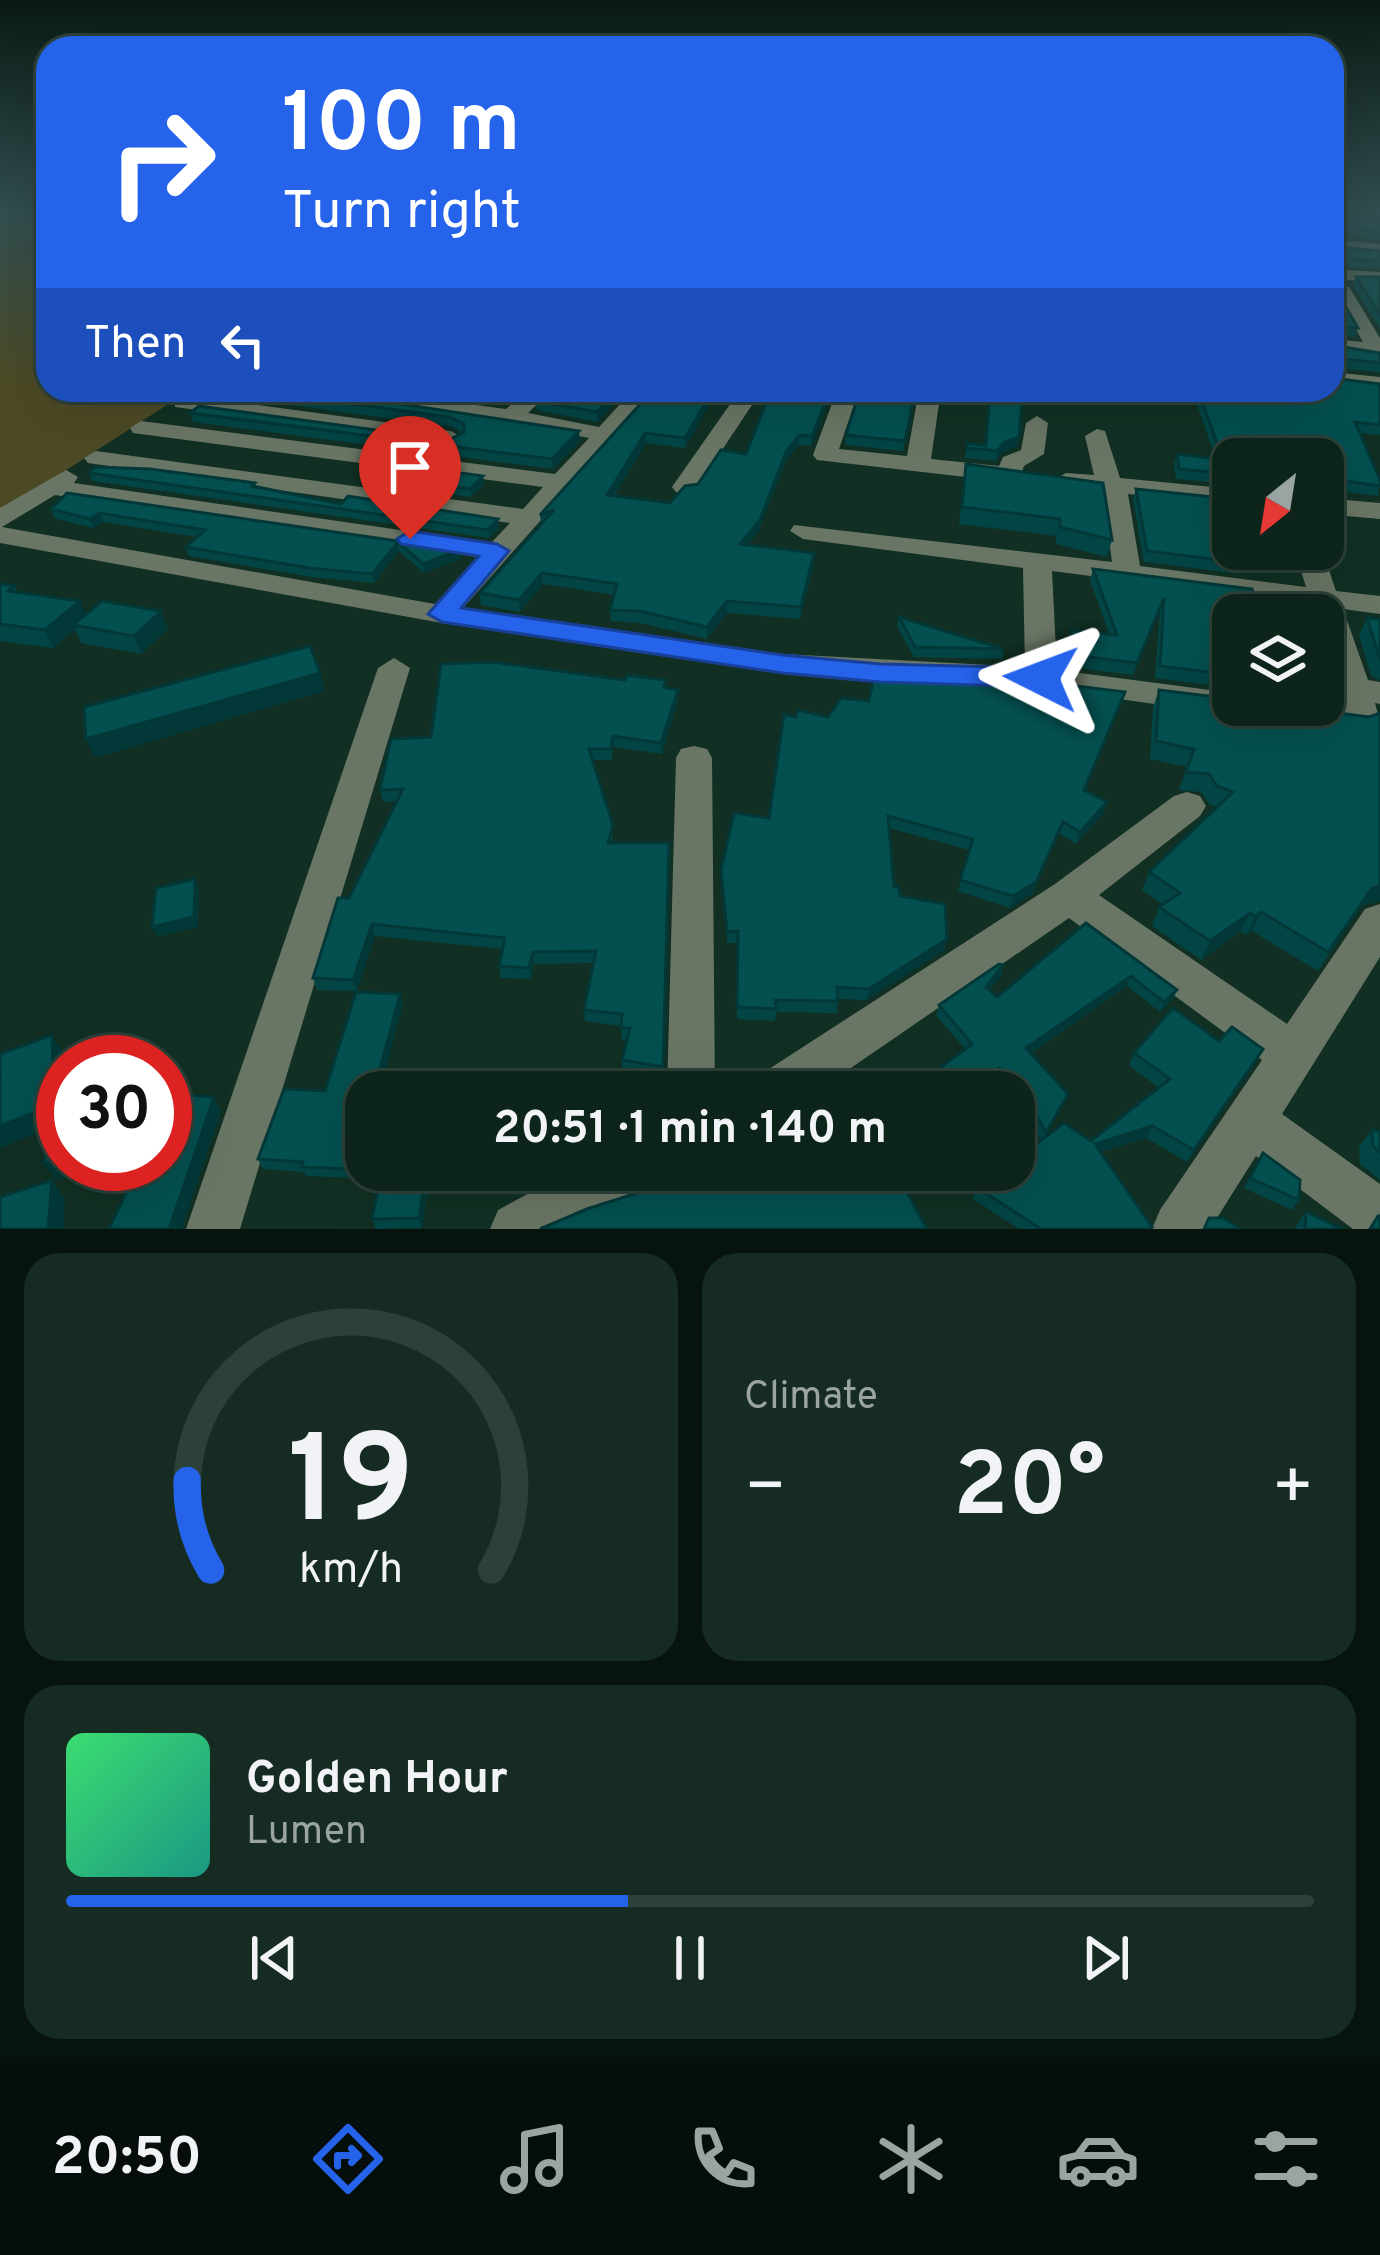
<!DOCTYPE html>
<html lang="en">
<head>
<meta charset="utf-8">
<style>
  body { margin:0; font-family:Overpass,sans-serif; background:#162c23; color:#f1f3f6; height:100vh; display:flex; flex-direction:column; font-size:45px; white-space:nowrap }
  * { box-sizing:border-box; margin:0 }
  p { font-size:39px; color:#9aa4a2 }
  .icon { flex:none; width:66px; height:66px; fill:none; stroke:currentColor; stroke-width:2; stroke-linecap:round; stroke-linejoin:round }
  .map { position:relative; height:1229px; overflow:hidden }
  .details { display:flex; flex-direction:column; gap:24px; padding:24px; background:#07140e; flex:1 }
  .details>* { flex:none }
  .hud { position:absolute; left:36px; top:36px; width:1308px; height:366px; border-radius:36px; box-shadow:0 12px 48px #0002,0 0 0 3px #2d4139; background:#2563eb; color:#fff; overflow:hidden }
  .needle { width:78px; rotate:210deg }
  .fabs { position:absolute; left:1212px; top:438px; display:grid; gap:24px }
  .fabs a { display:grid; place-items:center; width:132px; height:132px; border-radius:24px; background:#0d241a; box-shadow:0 12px 48px #0002,0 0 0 3px #2d4139; font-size:60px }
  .speed { position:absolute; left:36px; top:1035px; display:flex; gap:24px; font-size:60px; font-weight:700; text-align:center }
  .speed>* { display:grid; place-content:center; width:156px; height:156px; border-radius:50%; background:#0d241a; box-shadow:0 12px 48px #0002,0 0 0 3px #2d4139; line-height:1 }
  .speed .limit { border:18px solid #d22; background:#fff; color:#111 }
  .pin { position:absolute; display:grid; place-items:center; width:102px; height:102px; color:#fff; margin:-123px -51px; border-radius:50% 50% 50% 0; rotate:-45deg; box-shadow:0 0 12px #0007 }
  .pin .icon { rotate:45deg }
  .me { position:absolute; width:132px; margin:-66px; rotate:273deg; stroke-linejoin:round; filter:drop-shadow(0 0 9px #0008) }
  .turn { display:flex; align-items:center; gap:42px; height:252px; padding:0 48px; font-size:54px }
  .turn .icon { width:156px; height:156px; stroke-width:2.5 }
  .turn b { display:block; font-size:84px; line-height:102px }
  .then { display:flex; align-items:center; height:114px; padding:0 48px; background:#0003; gap:24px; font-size:45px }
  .big { font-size:90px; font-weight:700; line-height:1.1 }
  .details .card { flex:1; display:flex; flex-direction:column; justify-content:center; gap:18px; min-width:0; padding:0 42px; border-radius:36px; background:#162c23 }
  .details .dial { align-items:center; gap:0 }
  .dial svg { height:312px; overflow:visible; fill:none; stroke:#2d4139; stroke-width:7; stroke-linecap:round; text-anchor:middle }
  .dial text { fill:#f1f3f6; stroke:none }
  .song { display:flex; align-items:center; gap:36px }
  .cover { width:144px; height:144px; border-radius:18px; background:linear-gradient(135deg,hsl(140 70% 55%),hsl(170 70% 35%)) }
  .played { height:12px; border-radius:6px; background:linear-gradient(90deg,#2563eb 45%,#2d4139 45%) }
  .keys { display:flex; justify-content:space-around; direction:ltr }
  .heat { display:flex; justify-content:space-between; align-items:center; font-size:66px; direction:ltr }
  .details .tiles { flex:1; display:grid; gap:24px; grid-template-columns:1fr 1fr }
  .card:last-child { grid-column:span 2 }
  .trip { position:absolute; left:345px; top:1071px; width:690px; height:120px; border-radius:36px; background:#0d241a; box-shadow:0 12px 48px #0002,0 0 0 3px #2d4139; font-weight:700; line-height:120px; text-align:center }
  .menu { display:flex; height:192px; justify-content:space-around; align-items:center; background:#050e0a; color:#9aa4a2 }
  .menu .icon { width:84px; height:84px }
  .menu .selected { color:#2563eb }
  .menu b { font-size:54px; color:#f1f3f6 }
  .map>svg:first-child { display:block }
</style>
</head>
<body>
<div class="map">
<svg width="1380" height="1229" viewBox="0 0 1380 1229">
  <rect width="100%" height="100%" fill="#113023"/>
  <!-- green -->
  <polygon fill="#4c4a25" points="0,214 48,214 48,390 190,390 0,513"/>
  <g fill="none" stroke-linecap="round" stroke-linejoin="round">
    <!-- minor -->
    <g fill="#6a7665" fill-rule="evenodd">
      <polygon points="1332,240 1380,244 1380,254 1332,250"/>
      <polygon points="1332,269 1380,272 1380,282 1332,279"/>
      <polygon points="1337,287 1349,287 1380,338 1380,360 1332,351 1332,339 1363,342 1334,291"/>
      <polygon points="1332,372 1380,377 1380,389 1332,384"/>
      <path d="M302 390H362L506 409 528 390H552L528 413 599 427 633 390H656L463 608 783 654 1025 667 1023 568 803 539 790 531 794 525 1112 562 1102 491 1066 487 1054 480 1066 473 1094 475 1085 436 1097 429 1105 431 1120 478 1233 489V505L1128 494 1140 566 1306 587 1294 549H1322L1336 591 1380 596V614L1343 609 1368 680 1380 682V704L1375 703 1379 718 1374 726 1362 729 1315 723 1310 715 1315 707 1342 705 1323 640V615H1315L1312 605 1052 571 1057 670 1233 693V705H1249L1245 712 1233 715 1041 688 880 683 783 674 442 623 0 543V508L66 470 78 477 74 483 491 543 510 523 88 463 84 458 96 451 523 509 543 487 133 433 130 428 141 421 555 474 589 438 511 423 313 396ZM55 495 478 557 435 604 2 527Z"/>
      <polygon points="740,390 762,390 694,492 676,492 672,487"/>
      <polygon points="837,390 859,390 839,449 907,456 919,390 941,390 931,459 999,466 1003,457 1021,450 1026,423 1037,416 1048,423 1044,454 1024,466 1019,480 1010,482 817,460 813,455"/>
      <polygon points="183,395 451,431 463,438 451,445 175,407 175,397"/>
      <polygon points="1323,498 1380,503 1380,519 1323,514"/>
      <polygon points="394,658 410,668 240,1229 186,1229 378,668"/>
      <polygon points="694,746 707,749 712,758 715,1092 667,1092 676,758 681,749"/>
      <polygon points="1187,792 1200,796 1206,806 1200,816 1099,895 1287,1024 1365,909 1380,904 1380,957 1282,1114 1380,1184 1380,1229 1353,1229 1256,1156 1210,1229 1152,1229 1160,1210 1262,1060 1069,918 816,1092 751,1092 758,1076 1055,884 1174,796"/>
      <polygon points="572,1170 650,1170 642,1188 570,1229 490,1229 498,1210"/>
    </g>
  </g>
  <!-- wall -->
  <g fill="#034545">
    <polygon points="1332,214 1380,214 1380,239 1332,236"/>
    <polygon points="1332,246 1380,251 1380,269 1332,266"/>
    <polygon points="1356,277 1380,277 1380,329 1353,285"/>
    <polygon points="1334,286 1358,328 1355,337 1332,336"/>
    <polygon points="1332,345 1380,353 1380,372 1332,368"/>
    <polygon points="1332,378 1380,384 1380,435 1359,433 1380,480 1378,496 1323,489 1323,459 1233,459 1233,484 1176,479 1174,465 1177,454 1216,459 1194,396 1187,390 1332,390"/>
    <polygon points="223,390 308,390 580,441 553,469 193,422 190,413 449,440 463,433 452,427 224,396"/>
    <polygon points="396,390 521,390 505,404"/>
    <polygon points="627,390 597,422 537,410 536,401"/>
    <polygon points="653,390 718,390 685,448 646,443 614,496 670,503 746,454 771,390 833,390 811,446 799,445 785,462 759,530 748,545 814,564 800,619 727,613 707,639 640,623 611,621 610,610 614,595 543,584 520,612 481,605 480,593 541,524 540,515"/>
    <polygon points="915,390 903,451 845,445 846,435"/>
    <polygon points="989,390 1023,390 1017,447 1001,453 996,461 965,458 967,443 985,445"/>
    <polygon points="966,464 1112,540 1107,557 1056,544 1056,536 959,524"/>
    <polygon points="89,473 256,487 341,504 499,528 489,538 92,481"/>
    <polygon points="368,475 376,475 484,484 471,497 369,484"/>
    <polygon points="1136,489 1233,549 1291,549 1287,561 1241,555 1244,563 1240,574 1144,562 1133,499"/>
    <polygon points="67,493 459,550 460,559 424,573 399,551 374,583 311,577 189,556 186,547 197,537 103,522 93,528 54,518 51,509"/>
    <polygon points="1093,569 1233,615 1233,688 1155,678 1160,610 1133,675 1071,667 1067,642 1071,630 1109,634 1090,580"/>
    <polygon points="0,584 14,586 17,592 85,614 161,611 168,629 141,654 81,643 75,629 53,648 0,641"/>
    <polygon points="899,617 1004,649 1002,659 914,657 897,626"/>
    <polygon points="1367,618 1380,619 1380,680 1371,676 1359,635"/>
    <polygon points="1323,621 1343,689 1337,701 1323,701"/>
    <polygon points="933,678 1125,692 1085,790 1107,802 1103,814 1076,844 1059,833 1033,893 1010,908 958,891 969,850 889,828 894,887 900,896 947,939 944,950 867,1000 838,999 837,1013 776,1012 775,1021 737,1019 738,943 727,943 721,870 769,818 796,717 828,717 869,701 932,682"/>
    <polygon points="666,687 678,690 678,701 662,754 613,747 612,760 593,760 613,825 612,843 669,843 663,1078 622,1071 622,1060 627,1039 622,1040 621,1026 585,1021 584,1010 594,963 534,964 531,979 501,978 499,966 503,949 375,936 357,991 317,990 313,978 349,898 397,801 383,802 380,790 431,737"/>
    <polygon points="1159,690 1361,906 1318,971 1252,931 1246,935 1241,931 1201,960 1152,926 1159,907 1163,905 1142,890 1149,872 1217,807 1210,805 1201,792 1179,790 1187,767 1150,759 1153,707"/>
    <polygon points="1086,923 1177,990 1172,1000 1160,1012 1127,986 1031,1053 1068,1094 1046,1136 1091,1141 1159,1088 1129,1065 1134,1053 1219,1041 1256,1061 1187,1162 1146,1138 1101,1152 1152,1227 1151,1229 1019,1229 973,1199 976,1187 1041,1140 1025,1111 1014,1098 1014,1092 1009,1092 996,1078 977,1092 908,1092 965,1049 936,1015 939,1005 1003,965 1001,976 989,990 997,997"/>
    <polygon points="403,1004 366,1092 366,1144 357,1178 306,1176 304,1172 263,1169 258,1159 325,1091"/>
    <polygon points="1372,1129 1380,1132 1380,1180 1360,1164 1359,1147"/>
    <polygon points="1257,1163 1299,1200 1292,1210 1244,1188"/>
    <polygon points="430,1170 481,1170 480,1175 430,1172"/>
    <polygon points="429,1183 422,1228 376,1229 372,1219"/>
    <polygon points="1306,1212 1343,1229 1294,1229"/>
  </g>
  <!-- shaded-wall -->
  <g fill="#033838">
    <polygon points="509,390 521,390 505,404 504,395"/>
    <polygon points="618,390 627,390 597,422 597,412"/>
    <polygon points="713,390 718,390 685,448 685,438"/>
    <polygon points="830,390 833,390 811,446 812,436"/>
    <polygon points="579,431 580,441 553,469 552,459"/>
    <polygon points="645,433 646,443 608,505 607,495"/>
    <polygon points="799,435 799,445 785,462 759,530 740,555 740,544 786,452"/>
    <polygon points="1019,437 1017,447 1001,453 996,461 998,451 1003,443"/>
    <polygon points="483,476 484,484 471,497 470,489"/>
    <polygon points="99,513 103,522 93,528 90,519"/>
    <polygon points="498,519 499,528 489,538 488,530"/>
    <polygon points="398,542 399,551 374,583 372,574"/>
    <polygon points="459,550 460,559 424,573 423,564"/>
    <polygon points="814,553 814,564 800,619 801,607"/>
    <polygon points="542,573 543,584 520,612 519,600"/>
    <polygon points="80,601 87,619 73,625 75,629 53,648 45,630"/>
    <polygon points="727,601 727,613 707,639 707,627"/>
    <polygon points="161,611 168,629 141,654 134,636"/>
    <polygon points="320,673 325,691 95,758 86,739"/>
    <polygon points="678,690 678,701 662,754 661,743"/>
    <polygon points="1107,802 1103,814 1076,844 1080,832"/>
    <polygon points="1063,822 1033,893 1010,908 1013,896"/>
    <polygon points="195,879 199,889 198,927 157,937 152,927"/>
    <polygon points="1380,886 1380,901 1361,906 1318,971 1372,888"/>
    <polygon points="1261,912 1252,931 1246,935 1255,917"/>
    <polygon points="1250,913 1241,931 1201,960 1210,941"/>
    <polygon points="372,924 375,936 357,991 353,980"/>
    <polygon points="947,939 944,950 867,1000 869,989"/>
    <polygon points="533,952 534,964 531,979 529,968"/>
    <polygon points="1003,965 1001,976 984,997 986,987"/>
    <polygon points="1131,976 1127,986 1023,1058 1026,1048"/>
    <polygon points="1177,990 1172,1000 1160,1012 1164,1002"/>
    <polygon points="400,994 403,1004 380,1092 374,1092"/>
    <polygon points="52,1035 62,1052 63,1108 54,1094"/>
    <polygon points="1263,1049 1256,1061 1187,1162 1194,1150"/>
    <polygon points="999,1068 996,1078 977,1092 966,1092"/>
    <polygon points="214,1097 221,1112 182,1229 169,1229"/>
    <polygon points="51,1106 62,1123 0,1148 0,1126"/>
    <polygon points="366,1121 366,1144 357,1178 353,1169"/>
    <polygon points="1152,1126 1146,1138 1090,1155 1095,1144"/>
    <polygon points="63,1158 63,1164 109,1164 56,1180 44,1164"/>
    <polygon points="426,1173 429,1183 422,1228 419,1218"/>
    <polygon points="52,1180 65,1199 63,1229 48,1229"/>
  </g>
  <!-- building -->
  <g fill="#045050" stroke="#033838" stroke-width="3">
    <polygon points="1332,214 1380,214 1380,232 1335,228 1332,231"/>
    <polygon points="1332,246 1380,251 1380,261 1332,258"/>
    <polygon points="1332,272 1337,276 1333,285 1358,328 1332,327 1332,336"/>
    <polygon points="1356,277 1380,277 1380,315"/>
    <polygon points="1332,345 1380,353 1380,363 1336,358 1332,362"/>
    <polygon points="1332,376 1332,378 1380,384 1380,425 1355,422 1380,480 1380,486 1323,478 1323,459 1233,459 1233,474 1179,469 1177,454 1223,460 1198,390 1332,390"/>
    <polygon points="247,390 308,390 579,431 552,459 190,413 199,406 449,440 464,432 464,424 450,417"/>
    <polygon points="466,390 509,390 504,395"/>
    <polygon points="548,390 618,390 597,412 536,401"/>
    <polygon points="653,390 713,390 685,438 645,433 607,495 670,503 685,486 698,484 721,450 746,454 771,390 830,390 812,436 799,435 786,452 760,520 740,544 814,553 801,607 727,601 707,627 640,611 610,610 617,584 542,573 519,600 480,593 554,510 540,515"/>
    <polygon points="860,390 915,390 905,441 846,435"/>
    <polygon points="990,390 1023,390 1019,437 1003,443 998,451 967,448 967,443 986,446"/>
    <polygon points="380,462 483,476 470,489 368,475 376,475"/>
    <polygon points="966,464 1103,483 1112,540 1060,527 1060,519 962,507"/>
    <polygon points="96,467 150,469 255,483 252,486 341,504 348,496 498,519 488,530 89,473"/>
    <polygon points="1136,489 1233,499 1233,549 1240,549 1244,563 1147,551"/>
    <polygon points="67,493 459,550 423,564 398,542 372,574 309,568 186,547 205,530 99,513 90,519 51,509"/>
    <polygon points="1093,569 1252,589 1258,610 1289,615 1233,615 1233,675 1160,666 1164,598 1137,663 1074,655 1071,630 1117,635"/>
    <polygon points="0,584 14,586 8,591 80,601 45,630 0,624"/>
    <polygon points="102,601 161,611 134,636 73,625"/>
    <polygon points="899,617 1004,649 915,647"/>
    <polygon points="1367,618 1380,619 1380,659"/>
    <polygon points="1323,621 1324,621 1343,689 1323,689"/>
    <polygon points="310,646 320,673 86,739 84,707"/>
    <polygon points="493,662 625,680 627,675 666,680 664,687 678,690 661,743 613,736 611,749 589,749 613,825 608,843 669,843 663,1067 622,1060 630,1028 621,1028 622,1014 584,1010 596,951 533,952 529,968 499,966 505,938 372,924 353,980 313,978 338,898 349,898 403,789 380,790 391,739 431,737 441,664"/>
    <polygon points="874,676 935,683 933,678 1043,682 1125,692 1084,790 1107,802 1080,832 1063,822 1036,882 1013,896 960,880 973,839 888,816 894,887 899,887 900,896 945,904 947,939 869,989 837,987 838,1001 775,1000 776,1009 737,1007 738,931 727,932 721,870 734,813 769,818 784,714 796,717 798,710 828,717 841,698 869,701"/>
    <polygon points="1159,690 1233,699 1233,705 1278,705 1369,717 1380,713 1380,886 1372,888 1328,952 1261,912 1255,917 1250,913 1210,941 1159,907 1180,893 1149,872 1233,792 1217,786 1209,774 1186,772 1194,749 1156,741"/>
    <polygon points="195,879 194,917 152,927 156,888"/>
    <polygon points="1086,923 1177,990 1164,1002 1131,976 1026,1048 1068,1094 1046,1133 1029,1101 999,1068 966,1092 908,1092 972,1044 939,1005 999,964 1003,965 986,987 997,997"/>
    <polygon points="356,992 400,994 374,1092 366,1092 366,1121 353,1169 302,1167 303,1162 258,1159 284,1089 325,1091"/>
    <polygon points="1173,1008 1219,1041 1232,1027 1263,1049 1194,1150 1152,1126 1095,1144 1152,1227 1147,1229 1041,1229 976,1187 1000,1170 1014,1170 1014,1160 1064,1123 1091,1141 1170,1079 1134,1053"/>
    <polygon points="52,1035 54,1094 63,1089 63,1158 44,1164 51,1106 0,1126 0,1054"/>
    <polygon points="172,1094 214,1097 169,1229 109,1229 140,1164 165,1164 165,1110"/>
    <polygon points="1372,1129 1380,1132 1380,1152 1373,1146"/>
    <polygon points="1263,1153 1300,1180 1299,1200 1250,1178"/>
    <polygon points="709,1170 714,1170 718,1191 735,1190 735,1170 895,1170 927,1229 540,1229 587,1209"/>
    <polygon points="426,1173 419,1218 372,1219 381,1174"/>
    <polygon points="52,1180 48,1229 0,1229 0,1197"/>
    <polygon points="1306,1212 1343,1229 1305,1229"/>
    <polygon points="1378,1216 1380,1216 1380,1229 1370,1229"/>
    <polygon points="1209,1218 1223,1218 1241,1229 1204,1229"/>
  </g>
  <!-- sky -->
  <linearGradient id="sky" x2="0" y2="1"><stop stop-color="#091a13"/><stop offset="0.55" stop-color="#324e50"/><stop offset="1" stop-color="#324e50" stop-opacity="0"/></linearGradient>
  <rect width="1380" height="386" fill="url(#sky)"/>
  <!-- route -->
  <polygon fill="#2563eb" stroke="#184099" stroke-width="3" points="410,531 497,544 509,551 461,608 783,655 880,664 1041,668 1056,678 1041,687 880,682 783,673 442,622 428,614 479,556 401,544 397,539"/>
</svg>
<div class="fabs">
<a><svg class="needle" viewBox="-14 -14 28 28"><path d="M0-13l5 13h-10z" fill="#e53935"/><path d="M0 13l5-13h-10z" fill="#9aa4a2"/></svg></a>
<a><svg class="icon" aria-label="layers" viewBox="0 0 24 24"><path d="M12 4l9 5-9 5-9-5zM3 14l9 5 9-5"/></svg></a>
</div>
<div class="speed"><div class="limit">30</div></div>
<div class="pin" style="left:410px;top:539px;background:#d93025"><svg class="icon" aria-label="arrive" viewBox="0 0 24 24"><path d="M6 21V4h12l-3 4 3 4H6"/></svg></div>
<svg class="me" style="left:1041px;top:678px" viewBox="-20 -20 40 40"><path d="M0-17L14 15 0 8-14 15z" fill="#2563eb" stroke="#fff" stroke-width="4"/></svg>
<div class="trip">20:51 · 1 min · 140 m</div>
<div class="hud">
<div class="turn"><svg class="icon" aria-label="right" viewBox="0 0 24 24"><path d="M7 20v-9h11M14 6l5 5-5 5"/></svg><div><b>100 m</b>Turn right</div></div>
<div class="then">Then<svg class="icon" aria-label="left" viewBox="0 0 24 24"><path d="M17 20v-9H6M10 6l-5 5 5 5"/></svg></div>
</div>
</div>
<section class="details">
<div class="tiles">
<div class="card dial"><svg viewBox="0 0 100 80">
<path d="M14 69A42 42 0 1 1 86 69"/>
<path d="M14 69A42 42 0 0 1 8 46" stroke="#2563eb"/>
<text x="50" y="56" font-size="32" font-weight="700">19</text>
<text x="50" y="72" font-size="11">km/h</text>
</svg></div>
<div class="card"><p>Climate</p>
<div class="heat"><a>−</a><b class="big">20°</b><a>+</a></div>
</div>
<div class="card">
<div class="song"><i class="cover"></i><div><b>Golden Hour</b><p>Lumen</p></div></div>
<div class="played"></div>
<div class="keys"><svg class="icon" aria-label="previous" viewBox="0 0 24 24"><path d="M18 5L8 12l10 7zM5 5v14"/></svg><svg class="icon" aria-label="pause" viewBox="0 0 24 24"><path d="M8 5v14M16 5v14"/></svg><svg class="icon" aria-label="next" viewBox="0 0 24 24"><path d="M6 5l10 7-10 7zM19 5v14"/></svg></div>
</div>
</div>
</section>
<nav class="menu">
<b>20:50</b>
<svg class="icon selected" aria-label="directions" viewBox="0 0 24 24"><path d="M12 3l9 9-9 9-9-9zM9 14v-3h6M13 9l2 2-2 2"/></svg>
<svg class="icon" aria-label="music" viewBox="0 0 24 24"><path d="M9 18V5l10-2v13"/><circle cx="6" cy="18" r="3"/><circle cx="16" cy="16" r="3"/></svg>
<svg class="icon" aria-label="phone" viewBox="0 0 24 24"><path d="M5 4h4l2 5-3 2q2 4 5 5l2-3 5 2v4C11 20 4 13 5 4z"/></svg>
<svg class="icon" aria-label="climate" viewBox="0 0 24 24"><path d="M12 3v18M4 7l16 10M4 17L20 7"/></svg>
<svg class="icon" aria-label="car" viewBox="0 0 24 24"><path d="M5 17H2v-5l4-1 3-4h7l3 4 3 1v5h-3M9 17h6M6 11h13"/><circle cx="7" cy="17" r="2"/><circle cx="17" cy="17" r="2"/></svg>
<svg class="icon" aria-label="filters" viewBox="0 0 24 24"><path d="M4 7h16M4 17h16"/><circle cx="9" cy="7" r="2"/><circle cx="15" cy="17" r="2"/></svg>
</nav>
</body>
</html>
